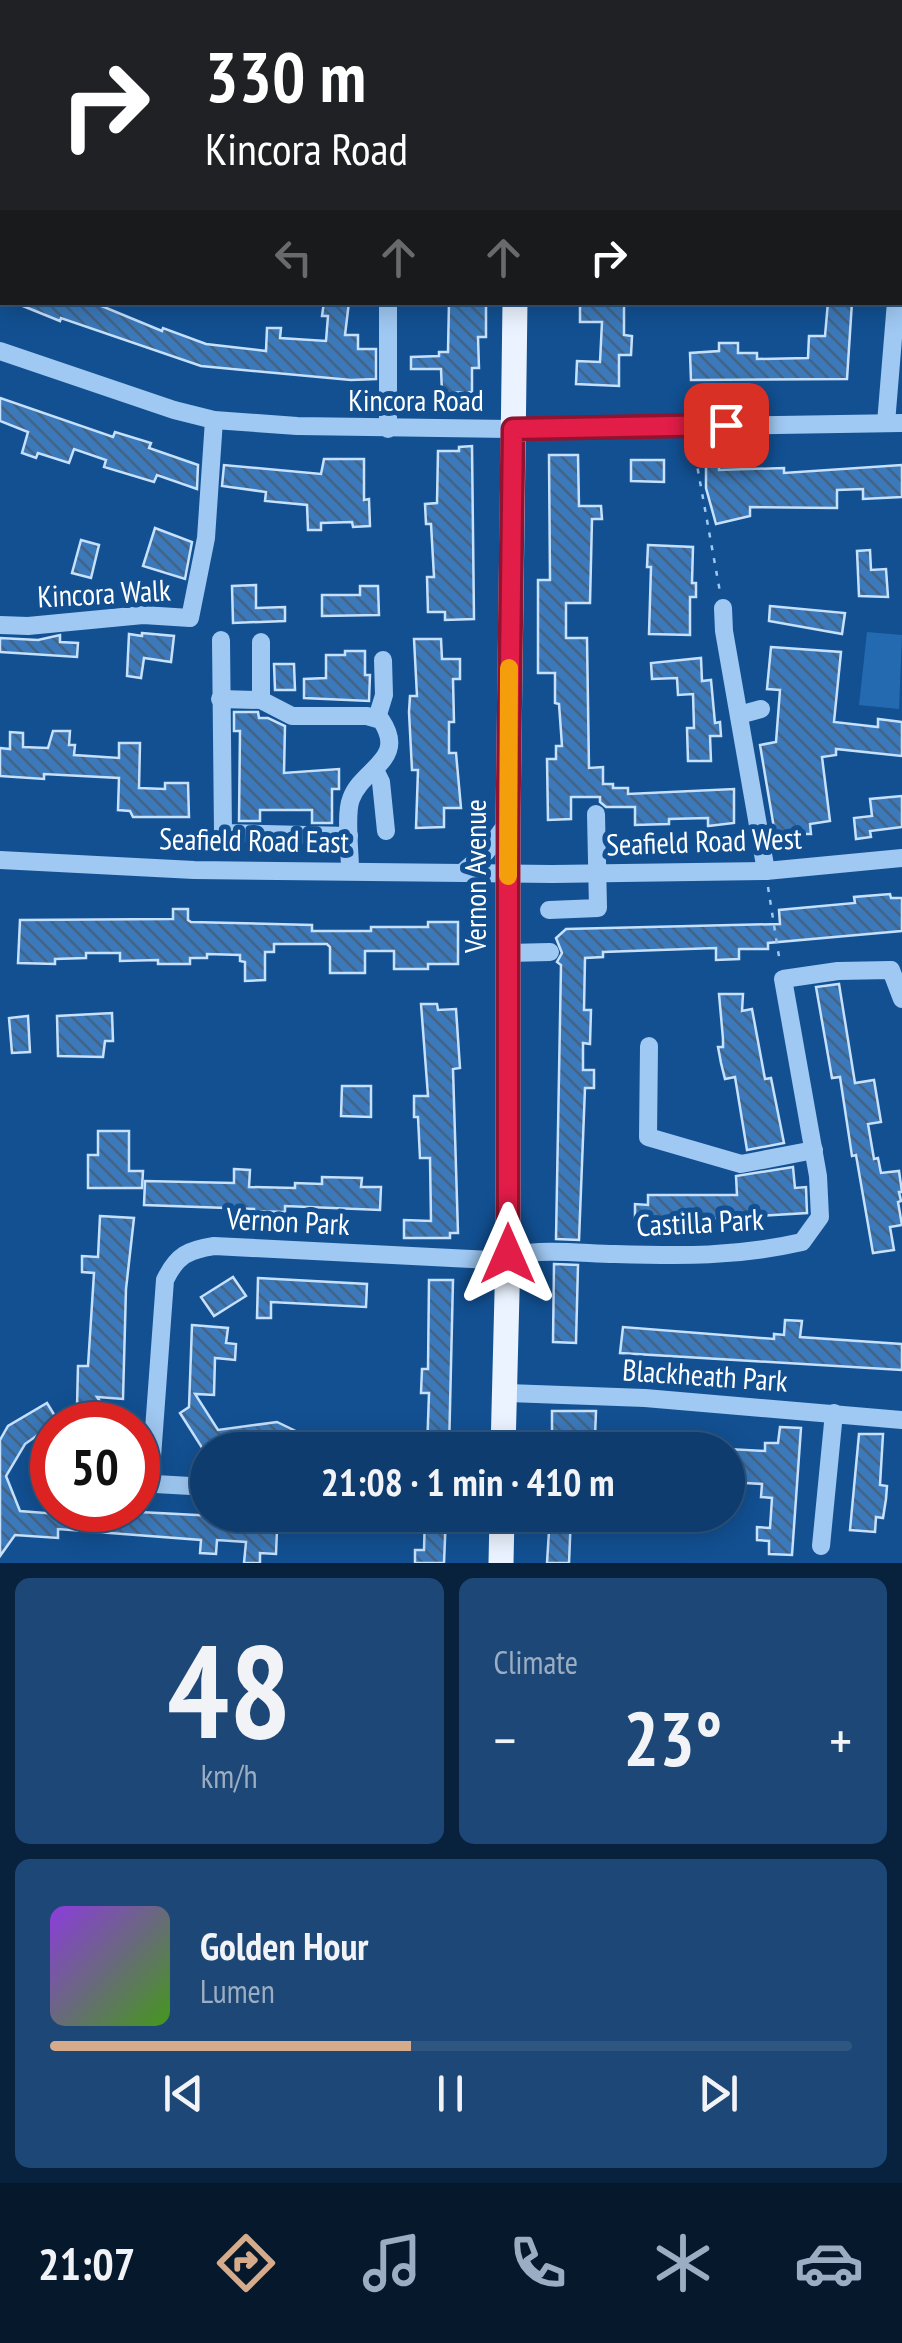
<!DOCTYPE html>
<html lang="en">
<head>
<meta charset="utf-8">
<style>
  body { margin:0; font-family:"PT Sans Narrow",sans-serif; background:#1c4776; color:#f1f3f6; height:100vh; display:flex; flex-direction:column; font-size:38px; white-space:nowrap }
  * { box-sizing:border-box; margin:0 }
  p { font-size:32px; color:#9badc2 }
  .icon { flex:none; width:55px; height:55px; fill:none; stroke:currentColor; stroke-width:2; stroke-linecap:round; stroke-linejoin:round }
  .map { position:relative; height:1563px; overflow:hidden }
  .details { display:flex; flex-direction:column; gap:15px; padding:15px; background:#08213c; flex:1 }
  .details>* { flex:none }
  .top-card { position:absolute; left:0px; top:0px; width:902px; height:305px; box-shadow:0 5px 25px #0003,0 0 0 2px #2e5681; background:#202124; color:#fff; overflow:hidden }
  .speed { position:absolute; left:30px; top:1402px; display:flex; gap:20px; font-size:50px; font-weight:700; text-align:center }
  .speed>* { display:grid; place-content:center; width:130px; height:130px; border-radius:50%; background:#0e3c6e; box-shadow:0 5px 25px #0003,0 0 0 2px #2e5681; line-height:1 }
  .speed .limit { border:15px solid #d22; background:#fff; color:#111 }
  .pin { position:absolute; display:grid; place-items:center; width:85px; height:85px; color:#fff; margin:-42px; border-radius:20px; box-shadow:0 5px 15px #0006 }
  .me { position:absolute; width:110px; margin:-55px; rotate:0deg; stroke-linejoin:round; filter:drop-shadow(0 0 8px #0008) }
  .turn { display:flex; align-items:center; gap:35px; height:210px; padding:0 40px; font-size:45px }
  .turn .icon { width:130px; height:130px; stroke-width:2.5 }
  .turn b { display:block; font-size:70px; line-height:85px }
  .lanes { display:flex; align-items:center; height:95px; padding:0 40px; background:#0003; justify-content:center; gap:50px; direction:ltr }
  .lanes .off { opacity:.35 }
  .big { font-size:75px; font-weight:700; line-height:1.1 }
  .details .card { flex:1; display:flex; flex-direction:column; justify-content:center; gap:15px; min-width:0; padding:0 35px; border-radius:15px; background:#1c4776 }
  .details .dial { align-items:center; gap:0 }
  .dial b { font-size:130px; line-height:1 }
  .song { display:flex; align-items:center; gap:30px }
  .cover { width:120px; height:120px; border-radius:15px; background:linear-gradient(135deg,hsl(270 70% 55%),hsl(100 70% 35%)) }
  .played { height:10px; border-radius:5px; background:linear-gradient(90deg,#d6ab8b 45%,#2e5681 45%) }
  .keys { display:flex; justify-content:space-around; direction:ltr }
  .heat { display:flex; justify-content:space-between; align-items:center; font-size:55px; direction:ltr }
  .details .tiles { flex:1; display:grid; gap:15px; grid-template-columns:1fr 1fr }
  .card:last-child { grid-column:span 2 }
  .trip { position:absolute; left:190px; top:1432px; width:555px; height:100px; border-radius:50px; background:#0e3c6e; box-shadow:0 5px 25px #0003,0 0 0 2px #2e5681; font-weight:700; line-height:100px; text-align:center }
  .menu { display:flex; height:160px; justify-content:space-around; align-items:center; background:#06182c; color:#9badc2 }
  .menu .icon { width:70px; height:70px }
  .menu .on { color:#d6ab8b }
  .menu b { font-size:45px; color:#f1f3f6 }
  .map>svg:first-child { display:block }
</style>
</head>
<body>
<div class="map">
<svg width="902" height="1563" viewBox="0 0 902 1563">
  <defs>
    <pattern id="building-back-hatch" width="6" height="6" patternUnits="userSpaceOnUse" patternTransform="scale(2.5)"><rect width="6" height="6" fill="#3b79ba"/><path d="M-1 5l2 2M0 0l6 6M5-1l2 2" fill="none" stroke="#446283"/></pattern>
  </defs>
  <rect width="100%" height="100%" fill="#125092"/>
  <!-- pitch -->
  <polygon fill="#246ab1" points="867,632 902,635 899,709 859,705"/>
  <!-- building -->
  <g fill="url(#building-back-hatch)" stroke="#c6e1fd" stroke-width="2.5">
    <polygon points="13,302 92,302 162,331 163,328 206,344 266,351 267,328 281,328 280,338 326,341 328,316 322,316 324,302 349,302 345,335 358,335 358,349 376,349 376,379 351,380 201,366 61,318 60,321"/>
    <polygon points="449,302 486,302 486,337 478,337 479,368 472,368 472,392 442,393 441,369 411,369 411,357 439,356 439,352 448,352"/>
    <polygon points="580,302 624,302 624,335 632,336 631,355 619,355 619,386 576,384 577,361 600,362 602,322 580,322"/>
    <polygon points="828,302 852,302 847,379 691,380 690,353 719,351 719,343 738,343 738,353 757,353 757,359 808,358 809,336 825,336"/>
    <polygon points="0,398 113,437 115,432 151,443 149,448 198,465 197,489 157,475 154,482 104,467 106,460 74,449 69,463 38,453 36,458 22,453 28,432 0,421"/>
    <polygon points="472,446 474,619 445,620 445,612 428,612 427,577 434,577 431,524 426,524 425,504 437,503 438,451 459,451 459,447"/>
    <polygon points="549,455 578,455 579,506 601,506 602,519 592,519 590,603 566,603 566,638 587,638 589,768 603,767 603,784 613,784 613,788 628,788 628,794 734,789 734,823 708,826 708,818 669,819 669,824 635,825 635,807 606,807 600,802 600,797 571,797 571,819 548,820 547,759 556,759 556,746 562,746 559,704 555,703 555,673 538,673 538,580 550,580"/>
    <polygon points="324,459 364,459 364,500 369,499 370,526 353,527 352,522 321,523 321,530 308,530 307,505 265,501 266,492 222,486 224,465 321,474"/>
    <polygon points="631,460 664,460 664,482 631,481"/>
    <polygon points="719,463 719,470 784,468 784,473 902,465 902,497 863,499 863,489 837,490 837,508 750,507 750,516 716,524 706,488 706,464"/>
    <polygon points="155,528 192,542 185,579 143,566"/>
    <polygon points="81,540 99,545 91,578 72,573"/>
    <polygon points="648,545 693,547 692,583 696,583 696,597 690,597 690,635 649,634 651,567 647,567"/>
    <polygon points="870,550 871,570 886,569 888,597 859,596 857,551"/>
    <polygon points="256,585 256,608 285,607 285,621 233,623 232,586"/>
    <polygon points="360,586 378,586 379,615 322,616 322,595 360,595"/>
    <polygon points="770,606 845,613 842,634 769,621"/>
    <polygon points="142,633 174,636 171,662 144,658 141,678 127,676 129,634 142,636"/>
    <polygon points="60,635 60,642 78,643 77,657 0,652 0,638 38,640"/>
    <polygon points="414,639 441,639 442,659 460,659 460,679 453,679 454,722 449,722 449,753 456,753 461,808 444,808 444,827 416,828 418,770 412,770 409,712 410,696 417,696"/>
    <polygon points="771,647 841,652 834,722 878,727 878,719 902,722 902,756 836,749 836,755 822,757 830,821 810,824 811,834 775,834 760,745 776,742 780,690 767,689"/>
    <polygon points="345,651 365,651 365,675 370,675 369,701 304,698 304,679 326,678 326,655 345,655"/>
    <polygon points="701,658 702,681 711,680 715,723 720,722 721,736 710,736 711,761 688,761 687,728 694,728 693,694 678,695 677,678 652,679 651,663"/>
    <polygon points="274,664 294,664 295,690 275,690"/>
    <polygon points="234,712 258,712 259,718 268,718 285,726 284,773 339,769 339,789 332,789 332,823 312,823 312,810 260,810 260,821 239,821 240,731 234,731"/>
    <polygon points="53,731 70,731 69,745 75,745 74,755 119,758 119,743 140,743 139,788 165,789 165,783 188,783 189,817 133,817 130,811 118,810 119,778 44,774 44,779 0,776 0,748 10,749 10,732 23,733 23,747 48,748"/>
    <polygon points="902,796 902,827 870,831 871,837 856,839 854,818 872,816 870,799"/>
    <polygon points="890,894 891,898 902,898 902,931 768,943 768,949 739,949 739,959 716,960 716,948 603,952 603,957 585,958 584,1010 591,1010 590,1044 583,1043 583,1070 594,1070 594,1088 585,1088 579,1240 556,1239 561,965 557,962 562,953 556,938 566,929 780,924 779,910 855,903 854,897"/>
    <polygon points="173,909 188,909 188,920 191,922 312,925 312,931 371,931 371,927 428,927 428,922 458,922 458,964 428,964 428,969 394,969 394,951 365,951 365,973 330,973 330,947 327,944 274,944 274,952 265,952 265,980 245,981 245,962 240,961 240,955 207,954 207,958 190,958 190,964 158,964 158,960 120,961 120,953 86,953 86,958 55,959 55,964 18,963 20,920 173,919"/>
    <polygon points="839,984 855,1083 874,1080 881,1122 868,1124 874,1159 878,1158 881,1173 899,1171 902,1192 899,1192 901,1201 898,1202 902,1225 890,1227 894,1250 873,1253 856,1155 852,1156 840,1077 832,1078 816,987"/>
    <polygon points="719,994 743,994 742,1011 752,1009 765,1079 771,1078 784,1143 747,1150 735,1077 725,1079 721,1063 718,1047 723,1047 723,1039"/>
    <polygon points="421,1004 437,1004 438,1010 456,1009 460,1068 453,1069 458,1233 450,1233 450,1238 404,1238 404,1220 431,1221 430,1158 420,1158 418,1117 414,1117 414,1096 428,1096"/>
    <polygon points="112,1013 113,1041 105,1041 103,1057 58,1056 57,1016"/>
    <polygon points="28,1016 30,1052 12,1053 9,1018"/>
    <polygon points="342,1086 371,1086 371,1117 341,1116"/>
    <polygon points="98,1131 129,1131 129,1171 143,1171 142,1188 88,1188 88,1155 98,1155"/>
    <polygon points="793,1167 795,1188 806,1187 807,1213 709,1219 635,1218 635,1204 648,1205 648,1195 737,1195 736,1176"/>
    <polygon points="234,1169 250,1170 249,1187 295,1188 295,1183 322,1184 322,1177 362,1178 361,1187 381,1187 380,1210 285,1206 285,1212 254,1211 254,1209 144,1205 145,1181 234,1183"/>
    <polygon points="100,1216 134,1218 126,1289 123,1399 97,1397 116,1425 52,1425 25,1444 6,1476 20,1511 70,1515 70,1510 101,1510 234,1517 233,1527 277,1530 276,1554 260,1553 260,1563 244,1563 246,1542 217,1540 216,1554 200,1553 201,1540 58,1529 58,1538 15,1535 0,1556 0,1440 8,1426 47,1403 58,1421 77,1407 78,1366 88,1366 94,1273 82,1272 82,1256 98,1257"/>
    <polygon points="554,1264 578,1265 576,1343 553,1342"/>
    <polygon points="233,1277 246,1296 214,1316 201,1297"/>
    <polygon points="258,1278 367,1284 366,1307 271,1302 271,1318 257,1318"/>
    <polygon points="429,1280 453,1280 449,1450 427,1450 429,1393 421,1393 422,1369 428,1369"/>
    <polygon points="785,1320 802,1321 800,1337 902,1344 902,1370 620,1353 623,1327 774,1339 774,1334 784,1335"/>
    <polygon points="192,1325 228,1328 226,1343 236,1344 235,1360 215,1358 214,1395 195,1394 218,1430 277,1422 314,1440 228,1450 227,1440 206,1454 180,1413 189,1407"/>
    <polygon points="552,1411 596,1411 595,1437 584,1437 583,1450 552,1450"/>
    <polygon points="780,1427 801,1428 792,1555 769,1554 769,1541 757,1540 757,1527 770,1528 772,1498 761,1497 762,1484 728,1482 729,1449 765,1451 765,1443 778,1443"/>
    <polygon points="859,1434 883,1434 880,1485 887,1486 886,1499 883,1518 876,1517 875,1532 850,1530"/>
    <polygon points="425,1515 446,1515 444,1563 415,1563 415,1550 424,1550"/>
    <polygon points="550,1515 571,1515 569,1563 547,1563"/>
  </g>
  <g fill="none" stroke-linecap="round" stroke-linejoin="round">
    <!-- path -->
    <g stroke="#9fc8f2" stroke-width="2.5" stroke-dasharray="5 8" stroke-linecap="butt">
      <polyline points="693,443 720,592"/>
      <polyline points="768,887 780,963"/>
    </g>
    <!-- minor -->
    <g stroke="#9fc8f2" stroke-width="18">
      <polyline points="544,0 600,2"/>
      <polyline points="613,2 613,0"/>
      <polyline points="743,2 743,0"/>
      <polyline points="0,23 2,23"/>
      <polyline points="900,262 902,238"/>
      <polyline points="388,302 388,429"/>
      <polyline points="0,351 174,410 214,420 297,426 513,429 902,423"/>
      <polyline points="886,423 896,302"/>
      <polyline points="723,608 724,631 766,871"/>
      <polyline points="0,625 28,626 143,615 190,618 206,538 214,420"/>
      <polyline points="221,640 223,833 349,836"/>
      <path d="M220 699 261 700 292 716H367L381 720C408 760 362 768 351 799 345 814 350 851 350 869"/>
      <polyline points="261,700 261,642"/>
      <polyline points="739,715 761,709"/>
      <polyline points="377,718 384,695 383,660"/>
      <polyline points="375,770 381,782 386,831"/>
      <polyline points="0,860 194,870 552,874 766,871 902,858"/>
      <polyline points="463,872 486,852 508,822"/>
      <polyline points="549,910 598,908 596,814"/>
      <polyline points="508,953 550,952"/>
      <polyline points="649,1046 648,1137 741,1164 814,1150"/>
      <polyline points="505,1393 645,1398 902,1420"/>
      <polyline points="138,1483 208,1487"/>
      <path d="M150 1484 165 1280C177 1255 188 1250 214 1246L491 1260C531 1247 573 1253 615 1254 682 1256 736 1257 802 1242L820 1217 818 1176 783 979 838 971 891 970 902 999"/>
      <polyline points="821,1546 834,1413"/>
    </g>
    <!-- major -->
    <g stroke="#eaf3ff" stroke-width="25">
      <polyline points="522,2 522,0"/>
      <polyline points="503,1450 508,1254 508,822 515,302"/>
      <polyline points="501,1563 502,1515"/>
    </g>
  </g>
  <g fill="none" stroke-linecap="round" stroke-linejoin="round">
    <!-- route casing -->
    <g stroke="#92132f" stroke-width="25">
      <polyline id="route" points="508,1254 508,822 513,429 726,425"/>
    </g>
    <!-- route -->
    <use href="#route" stroke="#e11d48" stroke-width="18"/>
    <!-- slow -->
    <polyline stroke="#f59e0b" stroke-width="18" points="508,876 509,668"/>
  </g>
  <g text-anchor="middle" stroke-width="10" stroke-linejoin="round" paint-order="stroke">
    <!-- street labels -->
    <g font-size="30" fill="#fff" stroke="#125092">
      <text x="416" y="411">Kincora Road</text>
      <text transform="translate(104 594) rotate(-3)" y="10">Kincora Walk</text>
      <text transform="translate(254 841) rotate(1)" y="10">Seafield Road East</text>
      <text transform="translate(704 842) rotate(-2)" y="10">Seafield Road West</text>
      <text transform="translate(476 876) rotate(-90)" y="10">Vernon Avenue</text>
      <text transform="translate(288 1222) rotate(3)" y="10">Vernon Park</text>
      <text transform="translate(700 1223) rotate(-3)" y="10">Castilla Park</text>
      <text transform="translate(705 1376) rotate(4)" y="10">Blackheath Park</text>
    </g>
  </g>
</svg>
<div class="speed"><div class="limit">50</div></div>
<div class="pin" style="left:726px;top:425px;background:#d93025"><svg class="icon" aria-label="arrive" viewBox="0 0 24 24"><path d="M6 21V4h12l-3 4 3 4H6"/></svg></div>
<svg class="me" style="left:508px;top:1254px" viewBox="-20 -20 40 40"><path d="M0-17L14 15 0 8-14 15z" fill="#e11d48" stroke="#fff" stroke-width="4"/></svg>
<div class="trip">21:08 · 1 min · 410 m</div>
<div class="top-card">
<div class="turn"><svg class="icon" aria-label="right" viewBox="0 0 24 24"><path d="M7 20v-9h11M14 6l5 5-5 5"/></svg><div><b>330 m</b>Kincora Road</div></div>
<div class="lanes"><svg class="icon off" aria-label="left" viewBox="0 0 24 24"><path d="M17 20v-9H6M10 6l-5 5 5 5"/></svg><svg class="icon off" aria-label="ahead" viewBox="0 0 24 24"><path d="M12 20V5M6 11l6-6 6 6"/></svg><svg class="icon off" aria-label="ahead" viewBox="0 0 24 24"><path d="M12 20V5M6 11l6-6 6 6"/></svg><svg class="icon" aria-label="right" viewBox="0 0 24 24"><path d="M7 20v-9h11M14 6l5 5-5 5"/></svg></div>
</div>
</div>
<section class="details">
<div class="tiles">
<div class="card dial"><b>48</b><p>km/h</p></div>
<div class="card"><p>Climate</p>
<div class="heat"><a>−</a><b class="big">23°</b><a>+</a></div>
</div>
<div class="card">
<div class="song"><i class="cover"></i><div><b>Golden Hour</b><p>Lumen</p></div></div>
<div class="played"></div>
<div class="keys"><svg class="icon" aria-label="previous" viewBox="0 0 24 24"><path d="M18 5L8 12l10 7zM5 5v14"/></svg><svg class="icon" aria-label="pause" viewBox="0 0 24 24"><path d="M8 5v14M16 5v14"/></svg><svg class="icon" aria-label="next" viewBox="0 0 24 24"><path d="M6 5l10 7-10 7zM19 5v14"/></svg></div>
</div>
</div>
</section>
<nav class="menu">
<b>21:07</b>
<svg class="icon on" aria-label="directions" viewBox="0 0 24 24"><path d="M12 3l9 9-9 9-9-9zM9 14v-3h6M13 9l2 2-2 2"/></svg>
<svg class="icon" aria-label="music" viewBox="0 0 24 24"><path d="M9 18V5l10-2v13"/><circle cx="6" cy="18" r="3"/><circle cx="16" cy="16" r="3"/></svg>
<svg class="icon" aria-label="phone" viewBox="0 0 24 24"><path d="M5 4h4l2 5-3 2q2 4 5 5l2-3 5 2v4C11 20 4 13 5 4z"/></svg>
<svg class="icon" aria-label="climate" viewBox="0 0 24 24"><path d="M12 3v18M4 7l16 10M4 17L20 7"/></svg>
<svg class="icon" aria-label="car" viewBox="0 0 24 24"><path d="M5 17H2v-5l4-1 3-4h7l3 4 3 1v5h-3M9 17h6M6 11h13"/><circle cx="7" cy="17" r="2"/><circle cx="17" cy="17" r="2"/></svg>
</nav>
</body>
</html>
